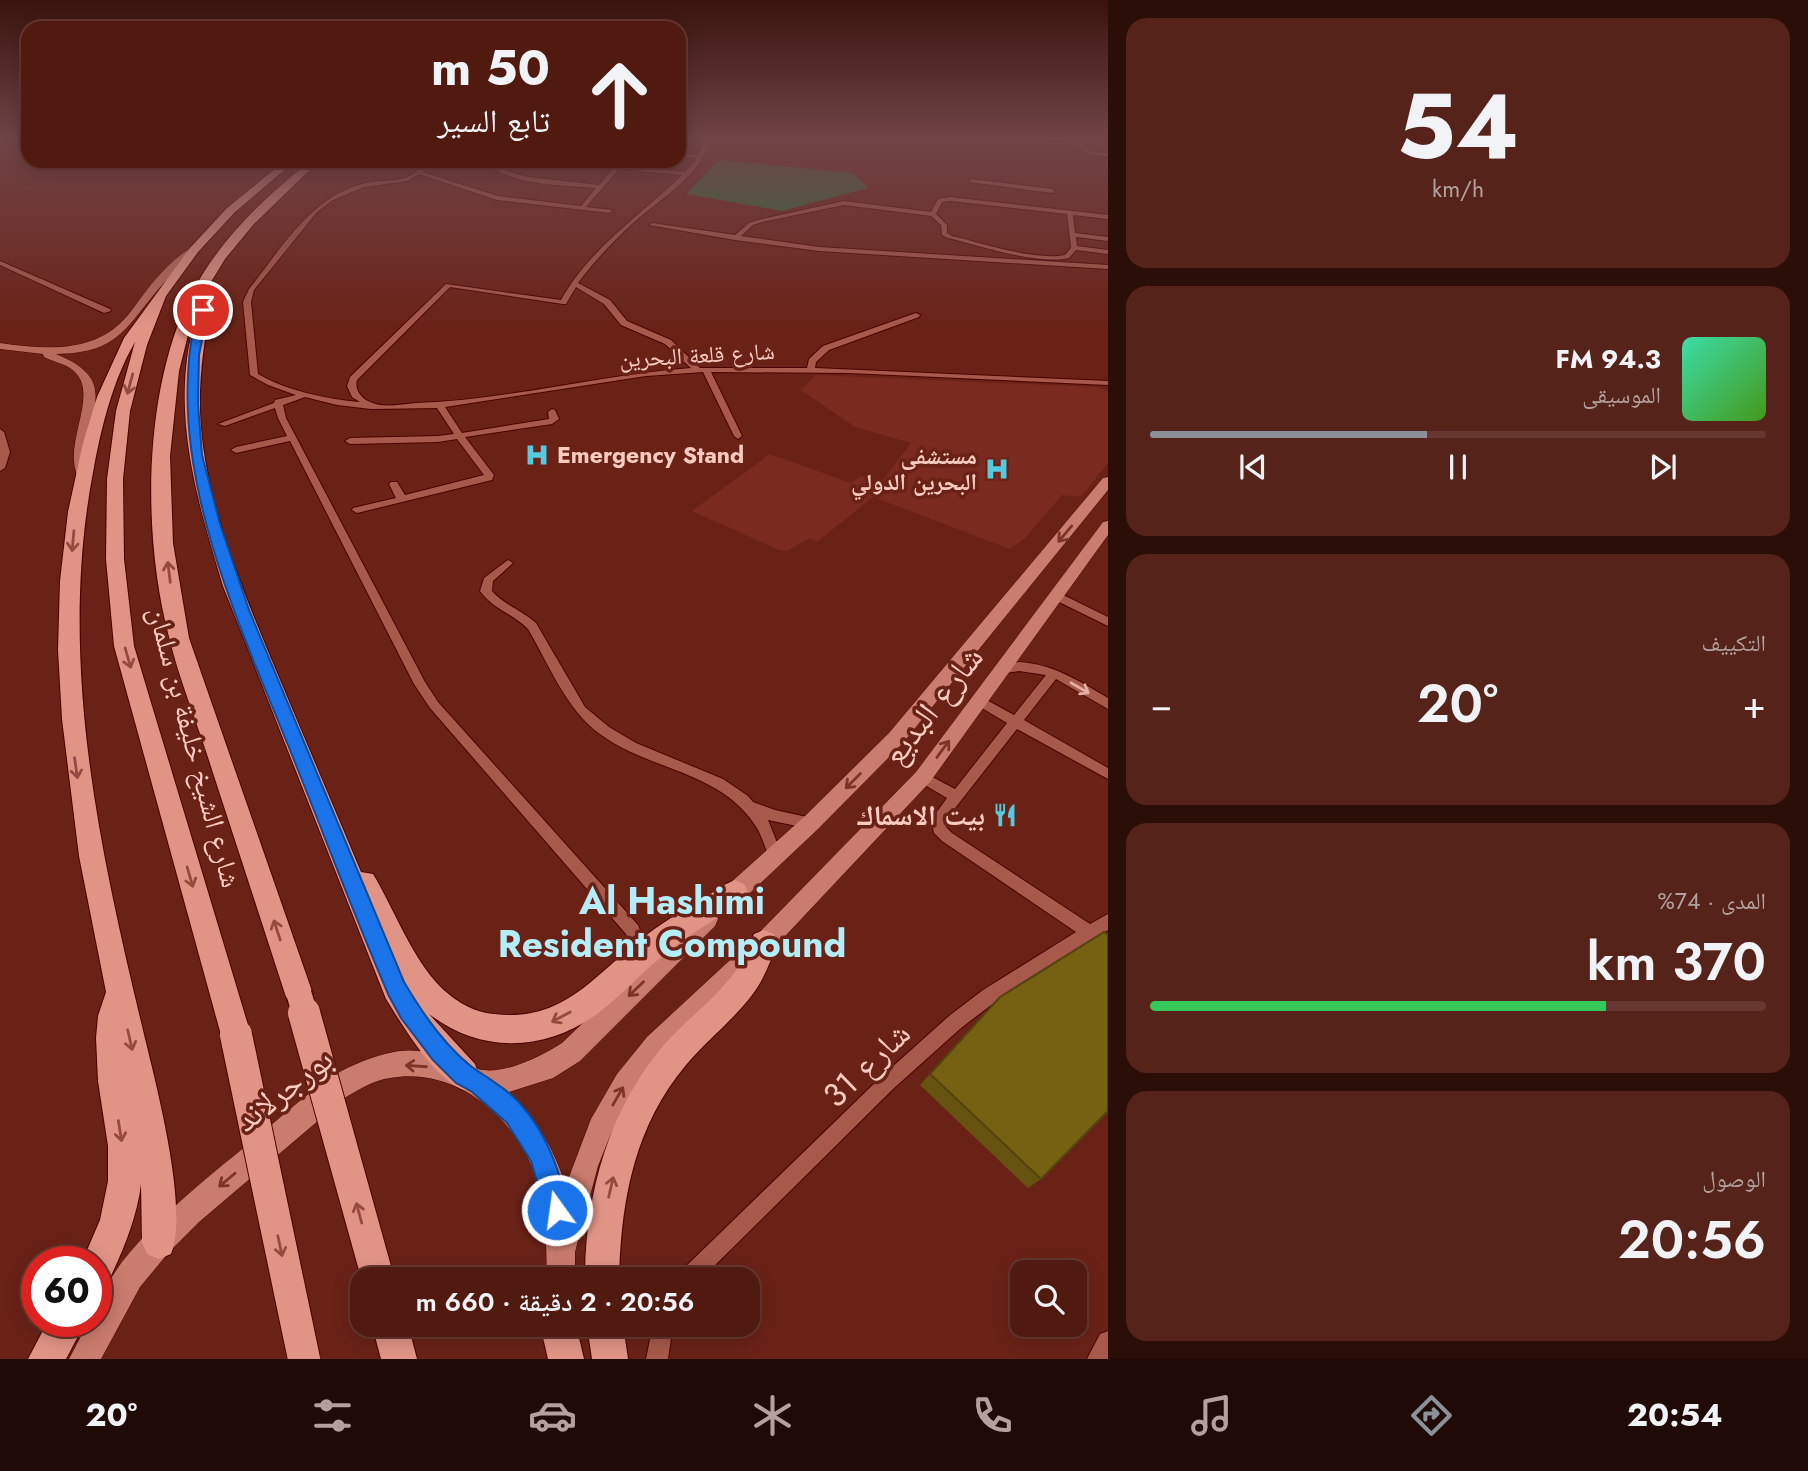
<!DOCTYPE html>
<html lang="ar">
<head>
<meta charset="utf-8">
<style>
  body { margin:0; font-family:Jost,"Noto Naskh Arabic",sans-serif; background:#56231a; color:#f1f3f6; direction:rtl; height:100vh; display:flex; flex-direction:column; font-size:26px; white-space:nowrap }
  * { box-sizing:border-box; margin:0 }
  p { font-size:23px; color:#b4a19f }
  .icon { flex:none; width:38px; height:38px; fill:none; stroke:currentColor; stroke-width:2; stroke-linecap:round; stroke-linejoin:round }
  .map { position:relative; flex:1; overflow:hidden; direction:ltr }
  .panel { display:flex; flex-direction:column; gap:18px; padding:18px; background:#2c0e09; width:700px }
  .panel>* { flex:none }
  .banner { position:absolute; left:21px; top:21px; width:665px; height:147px; border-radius:21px; box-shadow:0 4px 18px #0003,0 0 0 2px #673831; direction:rtl; background:#501a11; color:#f1f3f6; overflow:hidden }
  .tools { position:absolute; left:1010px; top:1260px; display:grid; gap:14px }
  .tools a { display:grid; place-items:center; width:77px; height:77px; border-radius:14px; background:#501a11; box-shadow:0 4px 18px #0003,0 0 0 2px #673831; font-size:35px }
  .speed { position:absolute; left:21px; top:1246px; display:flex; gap:14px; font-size:35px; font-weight:700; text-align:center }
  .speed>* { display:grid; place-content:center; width:91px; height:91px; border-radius:50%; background:#501a11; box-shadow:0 4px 18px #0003,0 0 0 2px #673831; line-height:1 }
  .speed .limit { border:10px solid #d22; background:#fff; color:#111 }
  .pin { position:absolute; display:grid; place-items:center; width:60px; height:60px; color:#fff; margin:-30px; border:4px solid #fff; border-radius:50%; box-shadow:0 2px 7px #0007 }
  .me { position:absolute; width:77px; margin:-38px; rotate:346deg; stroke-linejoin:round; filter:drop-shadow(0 0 5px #0008) }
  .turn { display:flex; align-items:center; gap:24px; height:147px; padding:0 21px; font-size:32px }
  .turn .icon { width:91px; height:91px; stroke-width:2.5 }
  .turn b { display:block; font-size:49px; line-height:60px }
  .big { font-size:52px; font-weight:600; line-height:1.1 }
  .panel .card { flex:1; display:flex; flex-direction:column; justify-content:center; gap:10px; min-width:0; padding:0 24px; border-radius:21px; background:#56231a }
  .panel .dial { align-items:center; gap:0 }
  .dial b { font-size:91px; line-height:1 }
  .song { display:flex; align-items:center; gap:21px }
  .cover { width:84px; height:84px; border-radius:10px; background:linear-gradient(135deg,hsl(160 70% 55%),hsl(100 70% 35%)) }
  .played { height:7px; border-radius:4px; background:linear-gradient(90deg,#8c9099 45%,#673831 45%) }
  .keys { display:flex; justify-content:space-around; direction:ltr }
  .heat { display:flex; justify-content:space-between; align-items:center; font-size:38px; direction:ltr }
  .charge { height:10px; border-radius:5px; background:linear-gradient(90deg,#34c759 74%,#673831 0) }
  .trip { position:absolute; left:350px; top:1267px; width:410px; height:70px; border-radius:21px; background:#501a11; box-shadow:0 4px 18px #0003,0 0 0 2px #673831; font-weight:600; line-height:70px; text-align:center; direction:rtl }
  .menu { display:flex; height:112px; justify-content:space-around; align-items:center; background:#200a07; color:#b4a19f }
  .menu .icon { width:49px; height:49px }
  .menu .current { color:#8c9099 }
  .menu b { font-size:32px; color:#f1f3f6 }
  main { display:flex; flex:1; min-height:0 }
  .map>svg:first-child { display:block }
</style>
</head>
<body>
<main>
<section class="panel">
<div class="card dial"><b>54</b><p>km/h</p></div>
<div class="card">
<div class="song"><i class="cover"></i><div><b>94.3 FM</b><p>الموسيقى</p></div></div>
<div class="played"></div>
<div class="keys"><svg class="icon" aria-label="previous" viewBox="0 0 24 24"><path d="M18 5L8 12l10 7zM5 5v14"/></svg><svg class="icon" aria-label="pause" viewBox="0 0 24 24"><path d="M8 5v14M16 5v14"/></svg><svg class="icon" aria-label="next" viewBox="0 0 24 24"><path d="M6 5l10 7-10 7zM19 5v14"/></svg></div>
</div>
<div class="card"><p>التكييف</p>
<div class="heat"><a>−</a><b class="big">20°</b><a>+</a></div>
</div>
<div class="card"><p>المدى · 74%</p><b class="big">370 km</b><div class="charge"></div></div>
<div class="card"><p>الوصول</p><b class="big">20:56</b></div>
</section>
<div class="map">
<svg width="1108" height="1359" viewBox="0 0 1108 1359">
  <rect width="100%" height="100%" fill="#6a2217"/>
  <!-- built -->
  <polygon fill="#7a2a1e" points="816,375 1096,387 1108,391 1108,463 1081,497 1062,495 1025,538 1010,549 873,497 817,542 810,538 787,551 779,550 692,511 770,454 851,483 860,476 883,480 911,443 855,427 801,390"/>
  <!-- green -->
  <polygon fill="#24713f" points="719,160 853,173 868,188 782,211 686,194"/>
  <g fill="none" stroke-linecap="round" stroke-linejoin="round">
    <!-- street casing -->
    <g stroke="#4b0200" stroke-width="2">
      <g id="street">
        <path d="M706 137H711C704 174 660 199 633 223 613 242 594 261 578 283L610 300 627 321 671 340 700 368H807L809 359 823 346 916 313 920 315 919 317 829 350 816 362 815 368 1108 381V385L850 373 711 372 742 436 738 439 734 436 703 372 646 376 445 407 462 433 549 419 548 412 552 409 555 410 559 419 552 424 465 437 494 475 492 480 357 513 352 510 353 508 396 498 389 484 391 482H397L405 495 484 475 457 439 438 442 350 444 345 441 350 438 438 436 454 434 437 408 371 409 337 405 305 397 283 405 286 418 425 682 438 702 638 925 650 956 648 961 642 964 636 961 626 934 430 708 414 684 290 441 236 453 231 450 236 447 287 436 278 418 275 408 225 426 218 424 274 403 275 400 296 395 268 385 250 375 243 302 249 289C281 249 310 198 362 184 375 180 391 182 405 178 417 174 425 161 438 161L422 172 498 196 581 206 596 188C565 185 516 186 490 166L495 161H501L496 166 503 170 528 177 599 185 614 168 555 161H573L685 172 697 158 679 157V153L698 155 704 143 679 141V139L705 140ZM619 169 682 175C640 216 590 248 561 300L446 284 350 377 347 386 352 397 360 402C326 399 288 391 258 374L251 302 254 290 317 212 333 200 364 187 408 181 419 174 497 200 610 213 612 210 586 207ZM450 287 563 304H566L576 287 604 304 621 325 665 344 691 368C599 375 508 400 416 403 403 404 385 408 373 403 362 400 354 390 357 380Z"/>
        <polygon points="980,137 1073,137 1091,152 1108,153 1108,157 1088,154 1072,141"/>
        <polygon points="362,161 375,161 372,163"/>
        <polygon points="971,179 1052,189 1055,191 1052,193 969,182"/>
        <path d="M950 197 1108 215V219L1073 215 1075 233 1108 237V241L1076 237 1077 246 1108 250V254L1076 250 1069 258C1036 265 981 246 948 238L942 235 941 225 931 216 844 205 762 222 753 225 741 236 819 247 1108 265V269L819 251 735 240 649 225 652 223 735 235 749 223 758 220 844 201 931 212 938 199ZM950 201 1067 214 1071 248 1065 255C1035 261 982 243 952 236L947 233V225L936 214 942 202Z"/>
        <polygon points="0,261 110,309 111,311 104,313 0,265"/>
        <polygon points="0,429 4,432 10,452 5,468 0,471"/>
        <path d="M508 560 513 563 493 581 492 591C504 605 522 610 536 623L585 707 609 727 636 743 723 779 748 796 753 802 775 810 816 819 818 823 816 827 811 829 768 820 782 855 780 859 775 861 770 859C765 848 762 835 755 825 720 771 648 770 600 734 567 711 548 663 528 629 511 612 495 611 480 591L484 578Z"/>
        <polygon points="1055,591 1108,617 1108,626 1051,598 1049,595 1051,592"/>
        <path d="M1019 662C1053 664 1079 681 1108 698V709L1056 679 1024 720 1108 768V779L1017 729 945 821 946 827 952 833 1090 924 1108 914V930L1103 933 1108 936V952L1089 941 995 1002 961 1028 893 1089 701 1279H677L680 1272 881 1077 949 1016 983 990 1076 932 942 841 934 833 931 820 947 798 918 781 916 777 918 773 923 772 955 789 1007 723 975 704 973 701 975 698H983L1014 715 1046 675 1019 671 1005 673 999 669 1001 666Z"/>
        <polygon points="653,1325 673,1325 668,1359 646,1359"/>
        <polygon points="1108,1331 1108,1359 1087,1359 1100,1334"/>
      </g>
    </g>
    <!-- secondary casing -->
    <g stroke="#4b0200" stroke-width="1">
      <path id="secondary" d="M191 248 199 250C184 264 169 276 156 292 123 332 115 353 56 354 129 384 76 416 90 474L88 477H78C61 441 104 391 70 368 62 363 52 361 44 357L43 354 0 349V343C49 350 100 354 132 310 149 287 166 263 191 248Z"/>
    </g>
    <!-- primary casing -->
    <g stroke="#4b0200" stroke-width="1">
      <g id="primary">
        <polygon points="1108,477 1108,490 903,743 818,829 735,907 727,910 719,907 716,900 719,893 804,817 889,733 1103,478"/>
        <path d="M1108 521V535L930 782 772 950 665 1055 635 1092 610 1136 598 1166 575 1252V1279H547C546 1248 547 1214 538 1183 519 1120 458 1066 390 1078 374 1080 360 1089 346 1097L199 1222 169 1252 140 1287 101 1359H69L89 1321H96C96 1261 213 1174 257 1137 280 1118 303 1097 327 1080 344 1068 366 1059 385 1054 425 1043 443 1060 478 1069 503 1076 542 1056 562 1043L699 912 707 909 715 912 718 919 715 926 580 1061 553 1078 509 1092C537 1118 553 1149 566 1185L591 1119 617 1074 647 1037 756 936 916 772 1103 522Z"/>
      </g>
    </g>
    <!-- highway casing -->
    <g stroke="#4b0200" stroke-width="2">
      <g id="highway">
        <path d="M285 161H295L235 212 198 252 166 296 147 345 130 411 123 479 124 559 134 646 251 1035 246 1045 236 1050 226 1045 221 1035 114 646 106 559 107 479 116 411 135 342C113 380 102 425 94 467 57 655 98 843 142 1026 154 1077 190 1208 171 1254L159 1259 147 1254 142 1242 141 1184C137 1218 123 1251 108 1282L96 1287V1262H82L100 1220 108 1181V1146L98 1081 96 1038 98 1016 106 992 79 856 62 719 58 650 60 581 68 512 83 443 97 397 124 338 190 248 227 208Z"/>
        <path d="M310 161H319L253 225 225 259 203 295 189 331 179 371 170 456 173 543 189 638 313 994 309 1004 299 1008 289 1004 285 994C261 920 237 846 213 773 199 727 180 683 169 637 142 535 143 390 191 295 218 241 264 198 310 161Z"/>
        <path d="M205 302 211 306C204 342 199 375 200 411 203 502 246 598 280 680 307 744 334 808 361 872L373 874C394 909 408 949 435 981 450 998 471 1012 494 1014 564 1023 595 974 645 936 670 917 699 901 726 884L735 880 744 884 748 892 744 900C718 918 690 934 665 954 641 973 621 996 597 1014 545 1052 481 1054 429 1014L475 1064 479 1075 475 1086 464 1090C432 1077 404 1027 386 999L223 586C201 513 177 436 187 359 189 341 195 323 199 306Z"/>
        <path d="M764 930 774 934 778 943C771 959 765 977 755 991 735 1019 708 1039 686 1065 634 1127 621 1201 619 1279H585C585 1196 608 1110 664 1045 686 1020 714 1000 735 972 743 961 748 947 754 934Z"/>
        <polygon points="48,1321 86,1321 66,1359 28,1359"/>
        <polygon points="372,1325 408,1325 417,1359 381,1359"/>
        <polygon points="540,1325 576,1325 584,1359 548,1359"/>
        <polygon points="587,1325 623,1325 628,1359 592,1359"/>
      </g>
    </g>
    <!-- street -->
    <use href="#street" fill="#a7594b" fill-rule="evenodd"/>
    <!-- secondary -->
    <use href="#secondary" fill="#b86b5d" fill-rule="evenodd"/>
    <!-- primary -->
    <use href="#primary" fill="#ca7c6e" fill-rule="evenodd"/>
    <!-- highway -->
    <use href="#highway" fill="#e19486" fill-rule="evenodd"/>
    <!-- highway-bridge-far1 casing -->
    <g stroke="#4b0200" stroke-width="27" stroke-linecap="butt">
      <polyline id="highway-bridge-far1" points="299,994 305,1014"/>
    </g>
    <!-- highway-bridge casing -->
    <g stroke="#4b0200" stroke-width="34" stroke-linecap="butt">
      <g id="highway-bridge">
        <polyline points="304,1013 378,1279"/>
        <polyline points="236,1035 304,1359"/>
      </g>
    </g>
    <!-- highway-bridge-far1 -->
    <use href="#highway-bridge-far1" stroke="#e19486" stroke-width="25"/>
    <!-- highway-bridge -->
    <use href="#highway-bridge" stroke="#e19486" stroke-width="32"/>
  </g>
  <!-- wall -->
  <polygon fill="#65530f" points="930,1074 1041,1179 1028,1188 920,1085"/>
  <!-- building -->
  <polygon fill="#766012" stroke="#53430d" stroke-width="2" points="1104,932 1108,935 1108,1111 1041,1179 930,1074 1000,997"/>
  <!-- one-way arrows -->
  <defs><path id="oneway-shaft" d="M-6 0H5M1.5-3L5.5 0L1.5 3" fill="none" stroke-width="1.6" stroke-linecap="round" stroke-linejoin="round" transform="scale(1.75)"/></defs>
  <g stroke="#944a3e">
    <use href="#oneway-shaft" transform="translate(130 384) rotate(105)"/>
    <use href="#oneway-shaft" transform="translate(73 541) rotate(95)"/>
    <use href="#oneway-shaft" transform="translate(169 572) rotate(-97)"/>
    <use href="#oneway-shaft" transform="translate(128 658) rotate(74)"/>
    <use href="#oneway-shaft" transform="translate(76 768) rotate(82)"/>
    <use href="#oneway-shaft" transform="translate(190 877) rotate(74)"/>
    <use href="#oneway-shaft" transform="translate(277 930) rotate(-108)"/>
    <use href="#oneway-shaft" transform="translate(561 1017) rotate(152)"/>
    <use href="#oneway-shaft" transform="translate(130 1040) rotate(77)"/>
    <use href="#oneway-shaft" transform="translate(120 1131) rotate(81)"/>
    <use href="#oneway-shaft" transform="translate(611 1187) rotate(-77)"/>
    <use href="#oneway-shaft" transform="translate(359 1213) rotate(-105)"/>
    <use href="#oneway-shaft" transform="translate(280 1246) rotate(78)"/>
  </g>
  <g stroke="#7d3428">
    <use href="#oneway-shaft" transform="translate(1065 534) rotate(130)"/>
    <use href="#oneway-shaft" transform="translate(943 749) rotate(-54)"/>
    <use href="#oneway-shaft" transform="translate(853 781) rotate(135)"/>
    <use href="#oneway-shaft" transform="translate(636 989) rotate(136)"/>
    <use href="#oneway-shaft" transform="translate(416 1066) rotate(-176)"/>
    <use href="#oneway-shaft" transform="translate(618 1096) rotate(-60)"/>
    <use href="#oneway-shaft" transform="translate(227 1180) rotate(140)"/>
  </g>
  <use stroke="#e4aea4" href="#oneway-shaft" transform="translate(1080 688) rotate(30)"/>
  <!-- sky -->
  <linearGradient id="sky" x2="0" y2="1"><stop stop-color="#3a130d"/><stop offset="0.42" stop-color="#704447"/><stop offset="1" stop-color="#704447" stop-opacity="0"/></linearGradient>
  <rect width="1108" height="328" fill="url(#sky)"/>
  <!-- route -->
  <path fill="#1a73e8" stroke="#114b97" stroke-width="2" d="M200 308 208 310 199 355 198 404 202 455 220 524 249 610 404 982C421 1011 445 1046 472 1067 489 1079 509 1090 523 1107 549 1137 559 1173 570 1210L566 1219 557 1223 548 1219 531 1161 507 1123 471 1091 456 1083 433 1060 401 1018 389 996C357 922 328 845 298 770 250 648 181 510 188 376 189 354 191 329 200 308Z"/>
  <!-- icons -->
  <defs>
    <g id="hospital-bare" transform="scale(1.89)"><path d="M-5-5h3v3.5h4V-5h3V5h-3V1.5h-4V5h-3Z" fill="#55cadf" stroke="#6a2217" stroke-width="2.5" paint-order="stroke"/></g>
    <g id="restaurant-bare" transform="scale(1.89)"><path d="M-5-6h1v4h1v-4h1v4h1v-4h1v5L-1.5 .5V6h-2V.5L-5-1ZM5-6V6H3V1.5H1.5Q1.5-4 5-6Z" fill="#55cadf" stroke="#6a2217" stroke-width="2.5" paint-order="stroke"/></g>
  </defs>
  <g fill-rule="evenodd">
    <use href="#hospital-bare" x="537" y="455"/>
    <use href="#hospital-bare" x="997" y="469"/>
    <use href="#restaurant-bare" x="1005" y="815"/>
  </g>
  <g text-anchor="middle" stroke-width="7" stroke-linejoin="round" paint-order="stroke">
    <!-- far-street labels -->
    <g font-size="23" fill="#f8cbc2" stroke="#6a2217">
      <text transform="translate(697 355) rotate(-3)" y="8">شارع قلعة البحرين</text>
    </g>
    <!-- far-poi labels -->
    <g font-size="23" font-weight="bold" fill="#f8cbc2" stroke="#6a2217" text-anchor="start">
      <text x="557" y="463">Emergency Stand</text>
      <text x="977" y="464" text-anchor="end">مستشفى<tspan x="977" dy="26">البحرين الدولي</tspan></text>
    </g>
    <!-- street labels -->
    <g font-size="28" fill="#f8cbc2" stroke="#6a2217">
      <text transform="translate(195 747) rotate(75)" y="10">شارع الشيخ خليفة بن سلمان</text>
    </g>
    <!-- poi labels -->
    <g font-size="28" font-weight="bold" fill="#f8cbc2" stroke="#6a2217" text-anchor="end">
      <text x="985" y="825">بيت الاسماك</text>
    </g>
    <!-- near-street labels -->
    <g font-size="33" fill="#f8cbc2" stroke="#6a2217">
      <text transform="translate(932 705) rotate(-52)" y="12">شارع البديع</text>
      <text transform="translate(866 1064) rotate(-44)" y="12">شارع 31</text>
      <text transform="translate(283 1089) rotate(-38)" y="12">بورجرلاند</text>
    </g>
    <!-- near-neighbourhood labels -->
    <g font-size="37" font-weight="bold" fill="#b3edf8" stroke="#6a2217">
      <text x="672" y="914">Al Hashimi<tspan x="672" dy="43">Resident Compound</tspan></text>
    </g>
  </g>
</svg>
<div class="tools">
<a><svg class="icon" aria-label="search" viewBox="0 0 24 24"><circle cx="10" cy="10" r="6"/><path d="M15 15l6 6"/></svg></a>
</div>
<div class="speed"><div class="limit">60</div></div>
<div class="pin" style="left:203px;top:310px;background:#d93025"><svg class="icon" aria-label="arrive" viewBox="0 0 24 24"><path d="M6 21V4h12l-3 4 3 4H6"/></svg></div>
<svg class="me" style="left:557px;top:1210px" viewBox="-20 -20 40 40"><circle r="17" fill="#1a73e8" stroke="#fff" stroke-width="3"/><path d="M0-11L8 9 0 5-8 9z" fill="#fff"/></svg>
<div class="trip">20:56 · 2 دقيقة · 660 m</div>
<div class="banner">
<div class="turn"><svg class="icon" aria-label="ahead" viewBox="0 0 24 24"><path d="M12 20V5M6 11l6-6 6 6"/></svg><div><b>50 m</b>تابع السير</div></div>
</div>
</div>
</main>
<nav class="menu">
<b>20:54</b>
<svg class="icon current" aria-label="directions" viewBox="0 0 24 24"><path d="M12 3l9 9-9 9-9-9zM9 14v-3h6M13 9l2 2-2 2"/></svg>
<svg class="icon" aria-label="music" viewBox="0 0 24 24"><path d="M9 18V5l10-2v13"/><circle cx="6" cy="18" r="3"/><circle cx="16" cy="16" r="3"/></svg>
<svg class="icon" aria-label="phone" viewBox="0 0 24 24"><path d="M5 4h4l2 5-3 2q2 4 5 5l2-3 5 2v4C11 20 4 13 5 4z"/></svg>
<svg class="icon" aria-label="climate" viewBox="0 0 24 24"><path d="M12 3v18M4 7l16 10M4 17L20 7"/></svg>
<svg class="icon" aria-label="car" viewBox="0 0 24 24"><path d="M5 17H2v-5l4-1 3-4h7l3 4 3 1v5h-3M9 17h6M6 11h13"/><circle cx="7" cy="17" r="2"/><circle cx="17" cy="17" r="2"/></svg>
<svg class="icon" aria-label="filters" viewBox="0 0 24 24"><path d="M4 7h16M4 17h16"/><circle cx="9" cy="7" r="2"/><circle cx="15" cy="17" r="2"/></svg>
<b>20°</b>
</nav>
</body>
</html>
